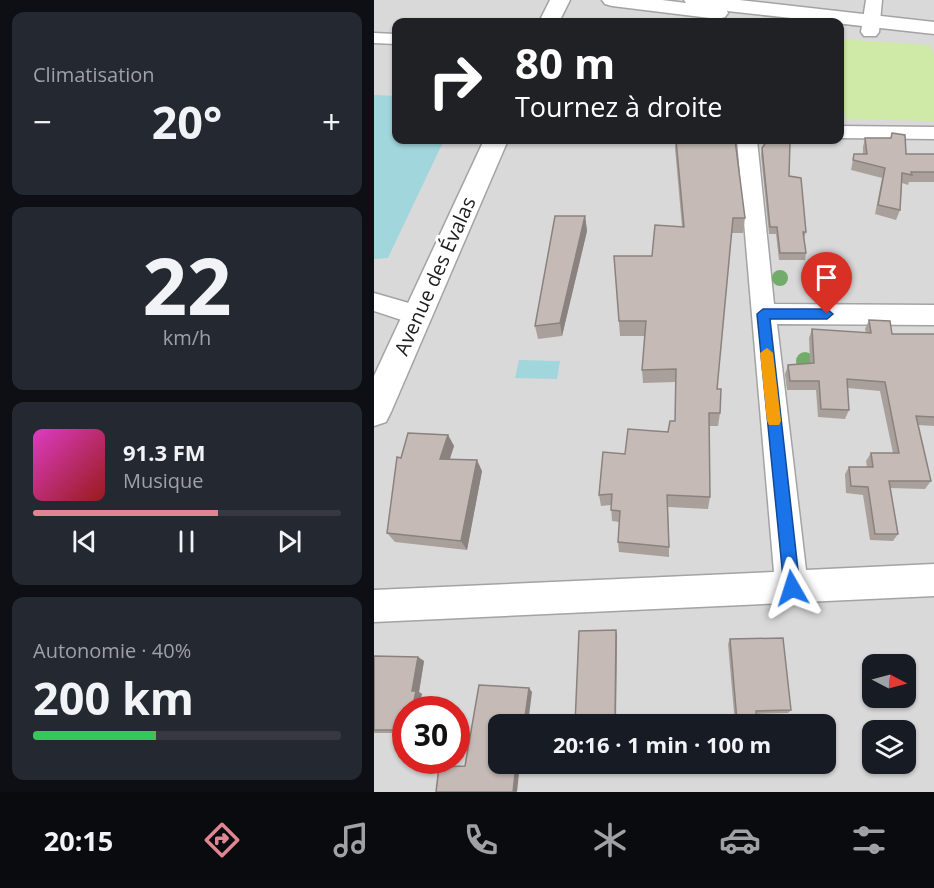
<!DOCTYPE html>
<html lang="fr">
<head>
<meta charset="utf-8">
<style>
  body { margin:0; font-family:"Open Sans",sans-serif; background:#242831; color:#f1f3f6; height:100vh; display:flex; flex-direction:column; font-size:22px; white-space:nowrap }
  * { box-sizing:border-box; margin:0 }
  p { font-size:20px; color:#9ea1a6 }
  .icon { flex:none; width:33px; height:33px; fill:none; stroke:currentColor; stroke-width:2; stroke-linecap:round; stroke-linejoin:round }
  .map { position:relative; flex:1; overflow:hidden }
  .side { display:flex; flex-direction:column; gap:12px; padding:12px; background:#0d0f14; width:374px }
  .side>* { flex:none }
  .guide { position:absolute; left:18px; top:18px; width:452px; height:126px; border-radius:12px; box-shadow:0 2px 4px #0004; background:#202124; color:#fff; overflow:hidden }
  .needle { width:39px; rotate:96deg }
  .fabs { position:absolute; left:488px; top:654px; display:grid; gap:12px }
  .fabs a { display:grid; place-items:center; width:54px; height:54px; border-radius:12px; background:#171b24; box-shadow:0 2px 4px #0004; font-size:30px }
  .speed { position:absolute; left:18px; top:696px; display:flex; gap:12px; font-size:30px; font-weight:700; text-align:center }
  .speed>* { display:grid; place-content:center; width:78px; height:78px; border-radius:50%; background:#171b24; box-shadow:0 2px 4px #0004; line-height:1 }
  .speed .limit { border:9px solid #d22; background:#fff; color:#111 }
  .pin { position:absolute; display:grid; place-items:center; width:51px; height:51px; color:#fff; margin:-62px -26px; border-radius:50% 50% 50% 0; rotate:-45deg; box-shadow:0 0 6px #0007 }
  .pin .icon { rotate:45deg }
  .me { position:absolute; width:66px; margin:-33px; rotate:354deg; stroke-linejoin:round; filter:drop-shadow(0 0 4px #0008) }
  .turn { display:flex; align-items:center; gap:21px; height:126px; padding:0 24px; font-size:27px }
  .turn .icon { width:78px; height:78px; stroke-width:2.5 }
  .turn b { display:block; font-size:42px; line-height:51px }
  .big { font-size:45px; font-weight:700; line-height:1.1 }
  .side .widget { flex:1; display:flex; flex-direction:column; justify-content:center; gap:9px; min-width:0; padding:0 21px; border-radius:12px; background:#242831 }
  .side .dial { align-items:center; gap:0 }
  .dial b { font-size:78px; line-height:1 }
  .song { display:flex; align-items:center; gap:18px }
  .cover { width:72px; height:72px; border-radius:9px; background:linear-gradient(135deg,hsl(310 70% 55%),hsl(0 70% 35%)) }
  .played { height:6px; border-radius:3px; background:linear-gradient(90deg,#df8692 60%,#363941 60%) }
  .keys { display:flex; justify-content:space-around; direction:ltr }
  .heat { display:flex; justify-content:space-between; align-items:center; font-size:33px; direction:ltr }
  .charge { height:9px; border-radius:4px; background:linear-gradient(90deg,#34c759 40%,#363941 0) }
  .trip { position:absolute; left:114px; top:714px; width:348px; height:60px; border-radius:12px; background:#171b24; box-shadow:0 2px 4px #0004; font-weight:700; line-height:60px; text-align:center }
  .tabs { display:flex; height:96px; justify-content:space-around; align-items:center; background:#090b0e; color:#9ea1a6 }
  .tabs .icon { width:42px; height:42px }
  .tabs .on { color:#df8692 }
  .tabs b { font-size:27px; color:#f1f3f6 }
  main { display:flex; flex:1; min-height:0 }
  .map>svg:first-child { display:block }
</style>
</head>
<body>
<main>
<section class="side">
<div class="widget"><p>Climatisation</p>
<div class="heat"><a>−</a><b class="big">20°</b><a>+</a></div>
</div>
<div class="widget dial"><b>22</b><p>km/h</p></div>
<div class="widget">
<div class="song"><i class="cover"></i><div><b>91.3 FM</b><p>Musique</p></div></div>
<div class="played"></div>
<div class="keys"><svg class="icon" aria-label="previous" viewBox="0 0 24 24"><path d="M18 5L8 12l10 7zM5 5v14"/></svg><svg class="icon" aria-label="pause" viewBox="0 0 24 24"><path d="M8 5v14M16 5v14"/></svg><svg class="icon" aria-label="next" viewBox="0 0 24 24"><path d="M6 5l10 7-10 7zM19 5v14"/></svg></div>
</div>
<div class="widget"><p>Autonomie · 40%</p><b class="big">200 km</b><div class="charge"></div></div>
</section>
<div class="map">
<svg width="561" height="792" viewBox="0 0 561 792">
  <rect width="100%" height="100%" fill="#eee8e1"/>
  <!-- residential -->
  <path fill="#dad9d9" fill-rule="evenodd" d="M0 0H560V792H0ZM22 22H465V140H22ZM498 664H531V698H498ZM32 710H82V760H32ZM124 724H452V764H124ZM498 730H531V764H498Z"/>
  <!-- grass -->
  <polygon fill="#cfe9a6" points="465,39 556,45 560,55 560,121 465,119"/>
  <!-- water -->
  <g fill="#a1d6dc">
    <polygon points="0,95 22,96 22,140 70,140 14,258 0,259"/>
    <polygon points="145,360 186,361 183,379 141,378"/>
  </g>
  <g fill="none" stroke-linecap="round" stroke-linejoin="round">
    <!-- minor casing -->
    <g stroke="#a3a3a3" stroke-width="3">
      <g id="minor">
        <polygon points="492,0 508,0 505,32 502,36 490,36 487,32"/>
        <polygon points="0,33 22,34 22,44 0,43"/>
        <polygon points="465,126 561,127 561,139 465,138"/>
        <polygon points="363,140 383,140 400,304 561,305 561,325 403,324 432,570 561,564 561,596 0,622 0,590 400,572"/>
        <polygon points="0,293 52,308 55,315 52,322 43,325 0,311"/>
      </g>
    </g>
    <!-- tertiary casing -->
    <g stroke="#a3a3a3" stroke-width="3">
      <g id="tertiary">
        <polygon points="176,0 196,0 185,22 165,22"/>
        <polygon points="228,0 288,0 312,3 310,0 365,0 561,22 561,34 353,11 354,13 351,17 344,19 238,6 231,4"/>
        <polygon points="110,140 134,140 17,412 12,422 0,426 0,376"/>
      </g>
    </g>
    <!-- minor -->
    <use href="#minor" fill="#fff" fill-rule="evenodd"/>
    <!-- tertiary -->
    <use href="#tertiary" fill="#fff" fill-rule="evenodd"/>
  </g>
  <!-- trees -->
  <g fill="#73ab6b">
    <circle cx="406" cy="278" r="8"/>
    <circle cx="431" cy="361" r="9"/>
  </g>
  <!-- wall -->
  <g fill="#a9a09c">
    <polygon points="518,133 532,154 561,154 561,182 535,182 534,185 528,183 526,210 522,220 501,214 508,178 477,170 480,154 489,154 489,147 491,138 517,138"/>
    <polygon points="302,140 361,140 371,218 369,233 357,233 343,389 346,413 344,426 335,426 336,497 334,509 294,507 295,547 295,557 245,552 244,542 245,522 238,521 237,505 227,506 225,495 251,454 294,432 301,421 301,382 269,383 268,370 271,336 246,336 240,256 278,256 308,227 301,148"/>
    <polygon points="388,148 432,232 430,238 432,253 431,260 405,260 402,234 395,234 387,155"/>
    <polygon points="211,216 213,231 188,336 164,339 161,326"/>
    <polygon points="495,320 518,334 561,334 561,426 544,425 557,481 551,489 516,488 524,534 519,541 496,540 489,495 472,493 471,474 475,467 493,467 492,461 497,453 519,453 506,391 474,388 475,410 471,419 444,417 442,390 413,390 411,374 414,365 436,363 435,338 438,329 492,333 491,329"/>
    <polygon points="74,435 80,446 76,459 108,471 93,550 21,542 13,533 27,458"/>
    <polygon points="356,639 417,710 414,713 383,714 383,721 381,724 361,724 354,644"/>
    <polygon points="0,656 44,657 50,661 45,692 48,694 32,710 32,733 0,733"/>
  </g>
  <!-- shaded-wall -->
  <g fill="#8a827f">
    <polygon points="211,216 213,231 188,336 186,323"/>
    <polygon points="74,435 80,446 72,470 66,459"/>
    <polygon points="103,460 108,471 93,550 87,541"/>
    <polygon points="242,630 243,635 242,724 241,724"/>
    <polygon points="44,657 50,661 45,692 48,694 45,710 38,710 38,691"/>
    <polygon points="155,688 158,692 154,724 150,724"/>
    <polygon points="142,764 146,764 143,792 139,792"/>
  </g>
  <!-- building -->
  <g fill="#c5bab5" stroke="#8a827f" stroke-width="1.5">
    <polygon points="518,133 531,135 532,154 561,154 561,172 537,172 538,175 528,173 526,210 504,205 511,168 479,160 480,154 493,154 491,138 517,138"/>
    <polygon points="302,140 361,140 371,218 359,218 343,389 347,389 346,413 335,413 336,497 293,495 295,547 244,542 246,511 237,510 238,494 225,495 229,452 251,454 254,429 294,432 296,421 301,421 302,369 268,370 272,321 245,321 240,256 278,256 281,225 310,227"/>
    <polygon points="393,141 416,142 415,176 427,178 432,232 429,232 432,253 406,253 403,227 396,227 388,148"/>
    <polygon points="181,216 211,216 186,323 161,326"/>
    <polygon points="495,320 516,321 518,334 561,334 561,417 542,416 557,481 515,481 524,534 501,534 494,487 477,486 475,467 499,467 497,453 525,453 511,382 473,379 475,410 447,409 445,381 416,381 414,365 440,363 438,329 497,333"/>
    <polygon points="34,433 74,435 66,459 103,460 87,541 13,533 23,457 27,458"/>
    <polygon points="242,630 241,724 201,724 205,631"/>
    <polygon points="409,638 417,710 382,711 383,721 363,721 356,639"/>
    <polygon points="0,656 44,657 38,691 42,691 38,710 32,710 32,730 0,730"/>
    <polygon points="105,685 155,688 150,724 124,724 124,764 142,764 139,792 62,792 65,767 91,766"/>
  </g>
  <!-- route -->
  <polygon fill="#1a73e8" stroke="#114b97" stroke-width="1.5" points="389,309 453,309 459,314 453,319 396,319 426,588 423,594 418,596 412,594 410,588 383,314"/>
  <!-- slow -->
  <polygon fill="#f59e0b" points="393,348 399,353 407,421 405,425 395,425 393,421 386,353"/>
  <g text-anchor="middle" stroke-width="6" stroke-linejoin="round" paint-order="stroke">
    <!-- street labels -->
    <g font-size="20" fill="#1c1c1c" stroke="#fff">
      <text transform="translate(61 276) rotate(-66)" y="7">Avenue des Évalas</text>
    </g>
  </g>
</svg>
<div class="fabs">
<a><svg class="needle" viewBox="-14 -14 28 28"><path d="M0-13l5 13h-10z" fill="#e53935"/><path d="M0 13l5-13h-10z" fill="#9ea1a6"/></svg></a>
<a><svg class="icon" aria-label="layers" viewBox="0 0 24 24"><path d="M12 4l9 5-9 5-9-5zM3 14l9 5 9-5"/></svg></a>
</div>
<div class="speed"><div class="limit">30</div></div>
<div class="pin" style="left:453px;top:314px;background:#d93025"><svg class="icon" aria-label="arrive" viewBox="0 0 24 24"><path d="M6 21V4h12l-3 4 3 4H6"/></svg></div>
<svg class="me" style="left:418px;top:588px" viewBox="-20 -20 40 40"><path d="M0-17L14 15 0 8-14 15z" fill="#1a73e8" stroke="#fff" stroke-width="4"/></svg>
<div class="trip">20:16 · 1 min · 100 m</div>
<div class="guide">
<div class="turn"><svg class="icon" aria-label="right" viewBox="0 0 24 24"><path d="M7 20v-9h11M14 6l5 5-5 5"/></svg><div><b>80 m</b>Tournez à droite</div></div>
</div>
</div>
</main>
<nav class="tabs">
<b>20:15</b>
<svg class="icon on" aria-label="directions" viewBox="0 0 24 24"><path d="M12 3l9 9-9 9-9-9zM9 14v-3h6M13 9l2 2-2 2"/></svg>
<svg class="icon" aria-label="music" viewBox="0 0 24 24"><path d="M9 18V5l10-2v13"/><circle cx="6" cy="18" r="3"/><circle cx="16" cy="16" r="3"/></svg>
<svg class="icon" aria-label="phone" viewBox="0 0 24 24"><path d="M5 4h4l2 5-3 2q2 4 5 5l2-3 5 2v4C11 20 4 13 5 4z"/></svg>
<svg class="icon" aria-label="climate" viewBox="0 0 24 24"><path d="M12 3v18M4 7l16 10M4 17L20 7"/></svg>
<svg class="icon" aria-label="car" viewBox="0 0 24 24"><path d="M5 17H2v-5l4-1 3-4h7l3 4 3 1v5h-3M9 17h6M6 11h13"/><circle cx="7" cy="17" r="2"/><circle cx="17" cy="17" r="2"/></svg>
<svg class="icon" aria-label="filters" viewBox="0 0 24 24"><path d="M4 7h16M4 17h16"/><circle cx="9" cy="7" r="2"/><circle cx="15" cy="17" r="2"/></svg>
</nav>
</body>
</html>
